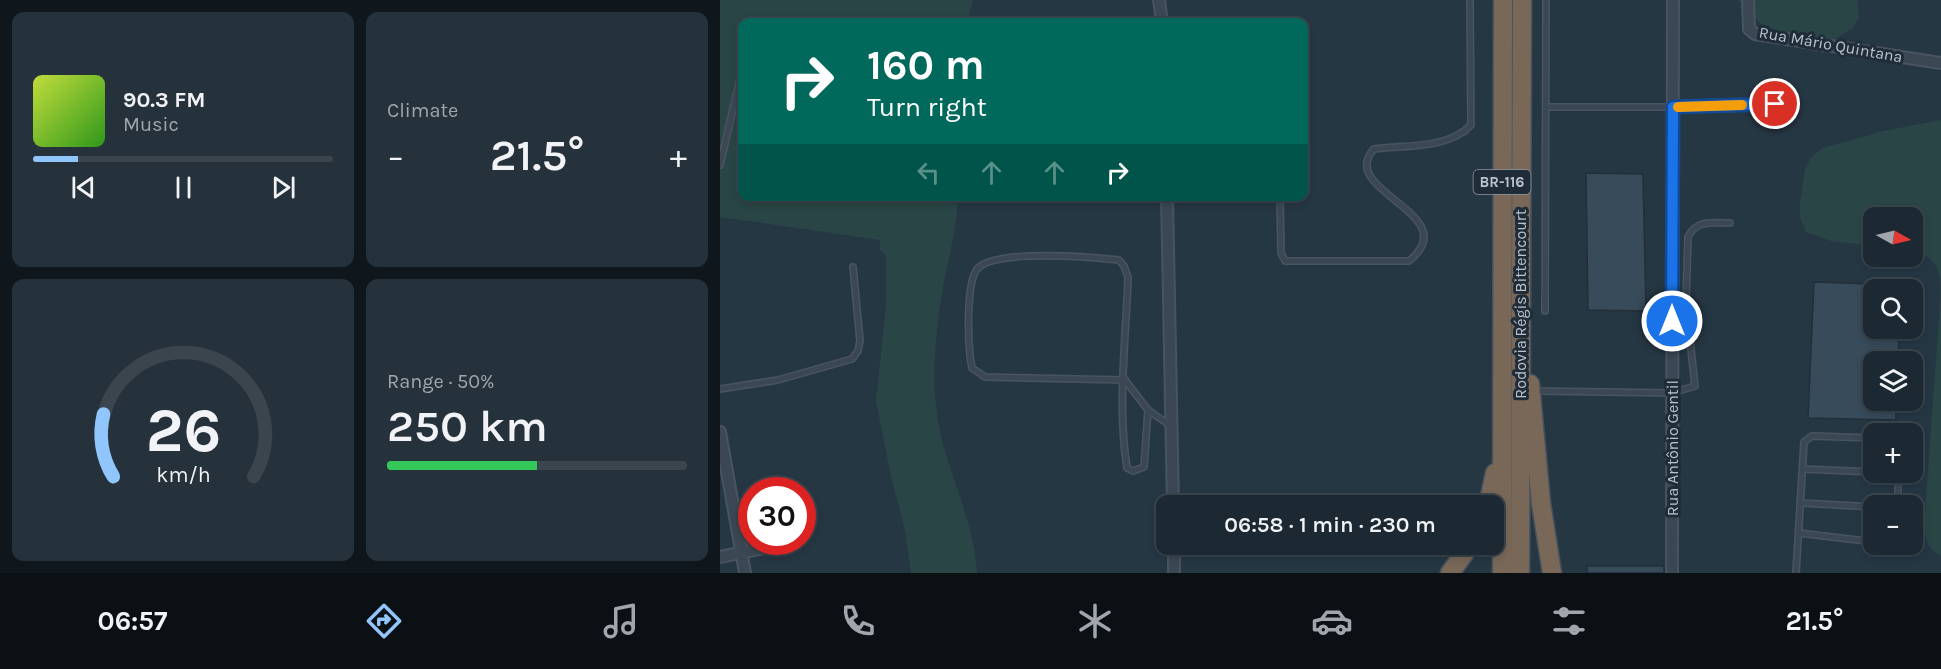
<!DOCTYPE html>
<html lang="en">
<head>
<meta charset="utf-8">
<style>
  body { margin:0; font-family:Karla,sans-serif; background:#25313b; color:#f1f3f6; height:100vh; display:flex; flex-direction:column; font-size:22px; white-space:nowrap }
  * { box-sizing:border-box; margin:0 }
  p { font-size:20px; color:#a0a6ac }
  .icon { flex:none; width:33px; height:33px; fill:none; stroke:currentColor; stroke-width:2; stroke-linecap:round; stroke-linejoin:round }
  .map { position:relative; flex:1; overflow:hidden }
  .sheet { display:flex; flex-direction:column; gap:12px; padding:12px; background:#0f171c; width:720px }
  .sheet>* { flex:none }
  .top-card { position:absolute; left:18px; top:18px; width:570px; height:183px; border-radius:12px; box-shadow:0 3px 9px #0003,0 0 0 2px #3a454e; background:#00695c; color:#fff; overflow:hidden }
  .needle { width:39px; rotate:98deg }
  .tools { position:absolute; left:1143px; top:207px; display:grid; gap:12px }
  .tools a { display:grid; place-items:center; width:60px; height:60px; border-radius:12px; background:#1c2933; box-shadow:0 3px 9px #0003,0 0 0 2px #3a454e; font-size:30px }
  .speed { position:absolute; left:18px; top:477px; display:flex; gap:12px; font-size:30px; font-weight:700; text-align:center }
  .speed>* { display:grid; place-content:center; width:78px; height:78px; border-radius:50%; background:#1c2933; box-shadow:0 3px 9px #0003,0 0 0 2px #3a454e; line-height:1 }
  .speed .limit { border:9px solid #d22; background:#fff; color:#111 }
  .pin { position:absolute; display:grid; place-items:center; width:51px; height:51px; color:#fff; margin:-26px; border:3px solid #fff; border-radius:50%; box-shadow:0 2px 6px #0007 }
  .me { position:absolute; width:66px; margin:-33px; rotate:0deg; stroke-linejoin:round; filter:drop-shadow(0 0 4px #0008) }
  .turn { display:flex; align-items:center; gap:21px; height:126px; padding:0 30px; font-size:27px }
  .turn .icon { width:78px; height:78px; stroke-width:2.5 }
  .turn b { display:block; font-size:42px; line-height:51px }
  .lanes { display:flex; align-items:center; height:57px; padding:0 30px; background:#0003; justify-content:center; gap:30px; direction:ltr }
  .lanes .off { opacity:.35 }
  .big { font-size:45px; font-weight:600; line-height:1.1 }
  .sheet .tile { flex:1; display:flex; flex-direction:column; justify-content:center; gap:9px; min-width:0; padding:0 21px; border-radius:12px; background:#25313b }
  .sheet .dial { align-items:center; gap:0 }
  .dial svg { height:156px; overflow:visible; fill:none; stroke:#3a454e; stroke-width:7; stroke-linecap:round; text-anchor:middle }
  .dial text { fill:#f1f3f6; stroke:none }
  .song { display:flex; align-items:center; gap:18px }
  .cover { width:72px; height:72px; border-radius:9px; background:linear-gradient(135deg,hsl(70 70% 55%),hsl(110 70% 35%)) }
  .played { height:6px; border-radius:3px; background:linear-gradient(90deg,#90c6fb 15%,#3a454e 15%) }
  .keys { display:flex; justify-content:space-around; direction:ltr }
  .heat { display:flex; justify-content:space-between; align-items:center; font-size:33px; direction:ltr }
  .charge { height:9px; border-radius:4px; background:linear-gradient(90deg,#34c759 50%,#3a454e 0) }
  .sheet .tiles { flex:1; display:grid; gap:12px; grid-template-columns:repeat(2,1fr) }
  .trip { position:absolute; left:436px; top:495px; width:348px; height:60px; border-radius:12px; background:#1c2933; box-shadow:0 3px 9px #0003,0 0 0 2px #3a454e; font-weight:600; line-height:60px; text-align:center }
  .menu { display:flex; height:96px; justify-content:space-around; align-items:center; background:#0b1014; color:#a0a6ac }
  .menu .icon { width:42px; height:42px }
  .menu .selected { color:#90c6fb }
  .menu b { font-size:27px; color:#f1f3f6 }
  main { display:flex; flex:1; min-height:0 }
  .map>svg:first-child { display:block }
</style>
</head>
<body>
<main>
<section class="sheet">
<div class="tiles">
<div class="tile">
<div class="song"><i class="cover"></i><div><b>90.3 FM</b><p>Music</p></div></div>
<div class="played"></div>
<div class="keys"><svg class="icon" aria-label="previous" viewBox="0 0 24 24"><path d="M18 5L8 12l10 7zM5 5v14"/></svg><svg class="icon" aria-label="pause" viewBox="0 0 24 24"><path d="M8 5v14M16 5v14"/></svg><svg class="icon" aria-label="next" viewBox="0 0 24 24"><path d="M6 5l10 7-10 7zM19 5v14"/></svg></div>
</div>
<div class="tile"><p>Climate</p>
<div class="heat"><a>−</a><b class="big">21.5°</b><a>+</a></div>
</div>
<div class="tile dial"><svg viewBox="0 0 100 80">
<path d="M14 69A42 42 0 1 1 86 69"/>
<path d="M14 69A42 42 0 0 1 9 37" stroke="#90c6fb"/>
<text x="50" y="56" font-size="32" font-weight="700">26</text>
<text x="50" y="72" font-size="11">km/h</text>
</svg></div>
<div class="tile"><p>Range · 50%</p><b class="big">250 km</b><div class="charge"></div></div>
</div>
</section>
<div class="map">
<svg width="1221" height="573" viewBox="0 0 1221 573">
  <rect width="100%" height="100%" fill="#263744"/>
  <!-- green -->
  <g fill="#294545">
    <path d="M0 0H253L247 22H22V196L238 197C237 232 226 265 221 300 216 333 212 372 216 405 221 464 254 514 257 573H191L185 530 171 477 156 401 166 304V255L160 250V240L0 217Z"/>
    <polygon points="1018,0 1137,0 1139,17 1133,28 1109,43 1065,39 1041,24"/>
    <path d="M1221 120V556C1207 548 1206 541 1204 526L1220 303C1221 275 1221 258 1193 251L1192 218H1154L1153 246 1111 241 1086 232 1080 218V202L1085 170 1091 157 1103 148 1163 131Z"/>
  </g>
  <!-- building -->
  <g fill="#384b5a" stroke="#222f3b" stroke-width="1.5">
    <polygon points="866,173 923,174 926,311 868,310"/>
    <polygon points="1094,282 1154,284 1154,328 1179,328 1178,362 1154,362 1154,400 1176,400 1176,420 1088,418"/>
    <rect x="867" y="566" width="77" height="7"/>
  </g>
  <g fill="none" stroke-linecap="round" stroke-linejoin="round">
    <!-- lane casing -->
    <g stroke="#485460" stroke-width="8">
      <g id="lane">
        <polyline points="826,107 953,107"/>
        <polyline points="0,165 22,70"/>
        <path d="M560 196 561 253 565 261H689C747 214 615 191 654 149 684 145 729 149 751 125L750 0"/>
        <polyline points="825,311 826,0"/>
        <path d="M405 380 265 377 252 368C248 349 245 282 258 268 277 249 372 257 399 260L404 266 408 277C406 340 397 406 407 468L413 471 424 467 428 410"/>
        <polyline points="405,380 428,410 451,426"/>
        <polyline points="0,389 58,380 132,359 138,351 140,341 133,267"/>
        <path d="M815 391 952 393 975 386 966 304 968 237C977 219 992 223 1010 223"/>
        <polyline points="1083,469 1154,472"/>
        <polyline points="1163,472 1178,476 1178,506"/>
        <polyline points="1081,503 1154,507"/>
        <polyline points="1079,533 1154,542"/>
        <polyline points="1076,573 1084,442 1092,436 1154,438"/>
      </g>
    </g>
    <!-- street casing -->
    <g stroke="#485460" stroke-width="14">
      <g id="street">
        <polyline points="439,0 442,22"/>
        <polyline points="1028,0 1029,29 1035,34 1221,63"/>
        <polyline points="953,107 1055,104"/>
        <polyline points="447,196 453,506"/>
        <polyline points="0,432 25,573"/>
        <polyline points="454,544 454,573"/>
        <polyline points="0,557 75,542"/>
        <polyline points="952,573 953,0"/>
      </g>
    </g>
    <!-- highway casing -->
    <g stroke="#46535e" stroke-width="21">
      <g id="highway">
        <polyline points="810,384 821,503 832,573"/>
        <polyline points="768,506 775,473"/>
        <polyline points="730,573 751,544"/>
        <polyline points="782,573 783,0"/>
        <polyline points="800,573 802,0"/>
      </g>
    </g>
    <!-- lane -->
    <use href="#lane" stroke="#3b4853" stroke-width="5"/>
    <!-- street -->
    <use href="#street" stroke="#3b4853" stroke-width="10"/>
    <!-- highway -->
    <use href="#highway" stroke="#796858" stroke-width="18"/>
  </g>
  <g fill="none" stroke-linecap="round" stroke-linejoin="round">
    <!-- route casing -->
    <g stroke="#114b97" stroke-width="15">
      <polyline id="route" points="952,321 953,107 1055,104"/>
    </g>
    <!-- route -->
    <use href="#route" stroke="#1a73e8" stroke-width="10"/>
    <!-- slow -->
    <polyline stroke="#f59e0b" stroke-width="10" points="958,107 1022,105"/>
  </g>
  <g text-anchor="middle" stroke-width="6" stroke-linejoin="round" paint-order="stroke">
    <!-- shield labels -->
    <rect fill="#202d39" stroke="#8a96a1" stroke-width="1.5" x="753.5" y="170" width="57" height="24" rx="4.5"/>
    <g font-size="15" font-weight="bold" fill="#b8c3cd">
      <text x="782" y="187">BR-116</text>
    </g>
    <!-- street labels -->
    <g font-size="16" fill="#b8c3cd" stroke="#202d39">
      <text transform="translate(1111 44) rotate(10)" y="6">Rua Mário Quintana</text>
      <text transform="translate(800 304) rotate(-90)" y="6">Rodovia Régis Bittencourt</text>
      <text transform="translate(952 448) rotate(-90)" y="6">Rua Antônio Gentil</text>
    </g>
  </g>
</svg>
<div class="tools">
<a><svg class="needle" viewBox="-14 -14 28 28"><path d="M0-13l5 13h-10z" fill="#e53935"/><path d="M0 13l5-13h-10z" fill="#a0a6ac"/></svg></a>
<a><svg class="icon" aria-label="search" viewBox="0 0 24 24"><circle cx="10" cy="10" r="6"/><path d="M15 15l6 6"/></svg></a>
<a><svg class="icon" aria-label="layers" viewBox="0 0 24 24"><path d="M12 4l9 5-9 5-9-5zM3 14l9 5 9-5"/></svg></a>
<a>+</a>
<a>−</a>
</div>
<div class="speed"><div class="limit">30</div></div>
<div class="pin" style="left:1055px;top:104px;background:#d93025"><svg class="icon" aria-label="arrive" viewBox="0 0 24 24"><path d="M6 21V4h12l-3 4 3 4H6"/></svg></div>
<svg class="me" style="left:952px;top:321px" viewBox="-20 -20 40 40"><circle r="17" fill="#1a73e8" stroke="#fff" stroke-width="3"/><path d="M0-11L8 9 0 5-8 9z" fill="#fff"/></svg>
<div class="trip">06:58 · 1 min · 230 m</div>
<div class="top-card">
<div class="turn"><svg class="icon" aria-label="right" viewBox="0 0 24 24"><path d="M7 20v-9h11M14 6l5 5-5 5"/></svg><div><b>160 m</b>Turn right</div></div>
<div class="lanes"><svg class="icon off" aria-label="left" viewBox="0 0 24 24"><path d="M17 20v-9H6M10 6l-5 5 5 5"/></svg><svg class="icon off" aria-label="ahead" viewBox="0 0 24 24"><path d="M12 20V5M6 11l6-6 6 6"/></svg><svg class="icon off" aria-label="ahead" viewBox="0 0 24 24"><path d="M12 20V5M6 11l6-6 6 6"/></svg><svg class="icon" aria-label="right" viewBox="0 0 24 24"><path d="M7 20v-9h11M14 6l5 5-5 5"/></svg></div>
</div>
</div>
</main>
<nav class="menu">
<b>06:57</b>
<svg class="icon selected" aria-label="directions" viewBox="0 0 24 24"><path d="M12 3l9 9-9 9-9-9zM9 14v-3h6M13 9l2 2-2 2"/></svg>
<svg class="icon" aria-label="music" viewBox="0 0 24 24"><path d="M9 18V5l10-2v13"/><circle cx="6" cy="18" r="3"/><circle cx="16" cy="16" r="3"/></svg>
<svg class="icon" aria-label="phone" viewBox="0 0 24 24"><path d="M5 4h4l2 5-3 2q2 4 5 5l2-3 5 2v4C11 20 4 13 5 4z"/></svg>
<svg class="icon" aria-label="climate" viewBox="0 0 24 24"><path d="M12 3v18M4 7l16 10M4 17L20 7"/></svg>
<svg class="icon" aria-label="car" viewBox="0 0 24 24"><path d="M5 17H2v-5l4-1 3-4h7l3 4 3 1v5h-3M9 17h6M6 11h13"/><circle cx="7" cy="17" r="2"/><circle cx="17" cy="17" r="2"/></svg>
<svg class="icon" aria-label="filters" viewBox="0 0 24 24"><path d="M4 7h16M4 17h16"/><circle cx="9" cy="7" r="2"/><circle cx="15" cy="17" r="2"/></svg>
<b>21.5°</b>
</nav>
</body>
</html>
